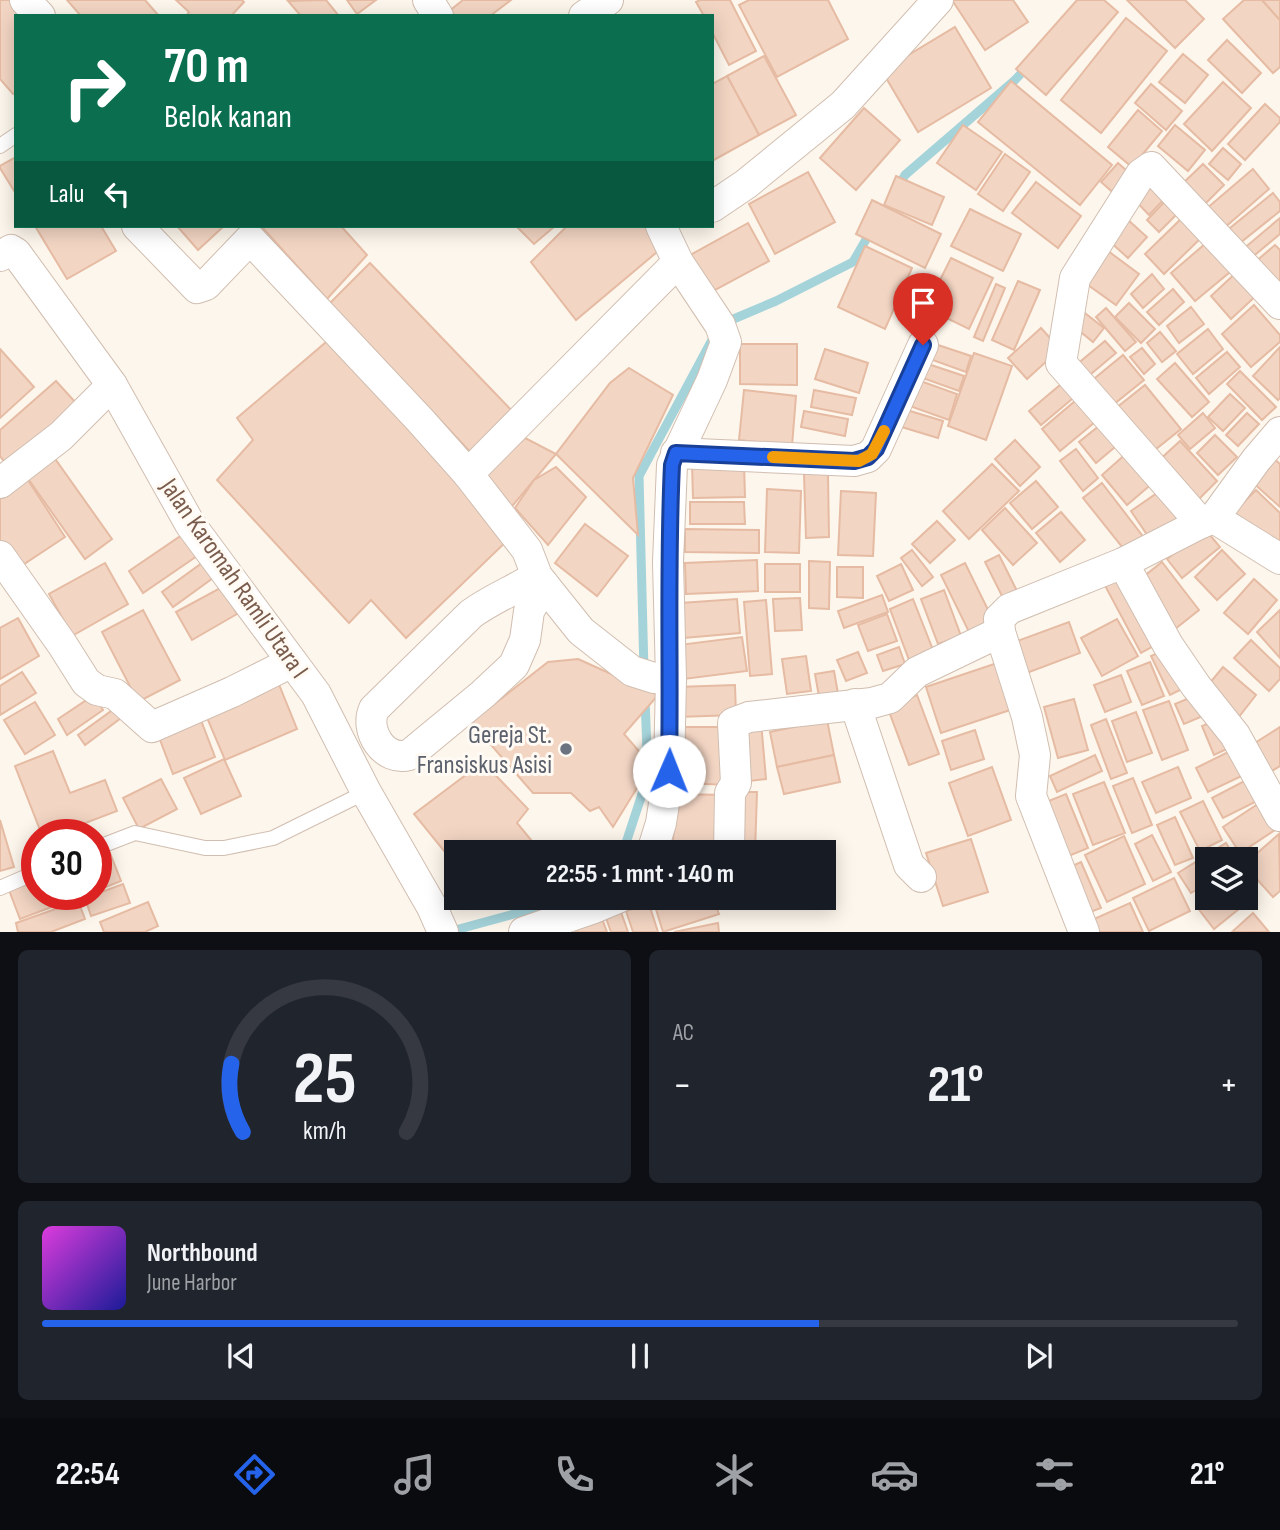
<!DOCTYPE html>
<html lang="id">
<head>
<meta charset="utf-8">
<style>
  body { margin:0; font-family:"Sofia Sans Condensed",sans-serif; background:#20242c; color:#f1f3f6; height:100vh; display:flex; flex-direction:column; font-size:26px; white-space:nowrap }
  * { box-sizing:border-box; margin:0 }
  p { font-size:23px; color:#9ea1a6 }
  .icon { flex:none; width:38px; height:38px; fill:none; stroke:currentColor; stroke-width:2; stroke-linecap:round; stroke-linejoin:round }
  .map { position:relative; height:932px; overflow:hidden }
  .side { display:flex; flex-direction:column; gap:18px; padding:18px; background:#0d0f14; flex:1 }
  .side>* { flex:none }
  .guide { position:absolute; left:14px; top:14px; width:700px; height:214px; border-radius:0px; box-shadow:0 4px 18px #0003; background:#0b6e4f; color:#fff; overflow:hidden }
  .fabs { position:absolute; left:1195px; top:847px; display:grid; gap:14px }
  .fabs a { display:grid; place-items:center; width:63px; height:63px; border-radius:0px; background:#171b24; box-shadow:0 4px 18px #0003; font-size:35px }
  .speed { position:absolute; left:21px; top:819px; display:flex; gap:14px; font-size:35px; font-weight:700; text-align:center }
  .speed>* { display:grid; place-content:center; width:91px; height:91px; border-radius:50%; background:#171b24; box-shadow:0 4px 18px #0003; line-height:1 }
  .speed .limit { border:10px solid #d22; background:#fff; color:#111 }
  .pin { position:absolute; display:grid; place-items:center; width:60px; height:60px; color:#fff; margin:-72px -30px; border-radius:50% 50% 50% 0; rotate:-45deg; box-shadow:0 0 7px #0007 }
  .pin .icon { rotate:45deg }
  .me { position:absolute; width:77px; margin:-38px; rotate:1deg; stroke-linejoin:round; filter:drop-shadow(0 0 5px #0008) }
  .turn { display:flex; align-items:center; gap:24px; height:147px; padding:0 35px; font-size:32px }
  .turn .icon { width:91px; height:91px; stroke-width:2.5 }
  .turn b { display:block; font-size:49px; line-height:60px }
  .then { display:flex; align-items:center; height:66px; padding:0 35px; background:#0003; gap:14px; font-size:26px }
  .big { font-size:52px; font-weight:700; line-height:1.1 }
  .side .card { flex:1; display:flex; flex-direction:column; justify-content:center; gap:10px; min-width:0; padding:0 24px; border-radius:10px; background:#20242c }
  .side .dial { align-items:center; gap:0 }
  .dial svg { height:182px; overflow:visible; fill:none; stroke:#363941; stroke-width:7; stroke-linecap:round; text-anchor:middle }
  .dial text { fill:#f1f3f6; stroke:none }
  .song { display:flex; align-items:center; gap:21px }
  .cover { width:84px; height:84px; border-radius:10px; background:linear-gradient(135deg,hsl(300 70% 55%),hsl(240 70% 35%)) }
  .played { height:7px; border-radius:4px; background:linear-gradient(90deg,#2563eb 65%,#363941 65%) }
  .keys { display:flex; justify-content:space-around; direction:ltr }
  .heat { display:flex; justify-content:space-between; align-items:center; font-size:38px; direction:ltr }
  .side .tiles { flex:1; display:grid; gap:18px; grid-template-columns:1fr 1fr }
  .card:last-child { grid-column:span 2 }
  .trip { position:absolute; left:444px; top:840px; width:392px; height:70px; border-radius:0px; background:#171b24; box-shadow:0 4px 18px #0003; font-weight:700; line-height:70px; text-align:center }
  .tab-bar { display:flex; height:112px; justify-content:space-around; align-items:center; background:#090b0e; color:#9ea1a6 }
  .tab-bar .icon { width:49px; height:49px }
  .tab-bar .current { color:#2563eb }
  .tab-bar b { font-size:32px; color:#f1f3f6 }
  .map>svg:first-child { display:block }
</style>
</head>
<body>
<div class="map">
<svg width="1280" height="932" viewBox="0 0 1280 932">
  <rect width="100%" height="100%" fill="#fdf6ec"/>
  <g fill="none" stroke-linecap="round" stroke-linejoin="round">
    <!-- stream -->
    <g stroke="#a5d3da" stroke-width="9">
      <polyline points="897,189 905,175 1014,81 1029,65"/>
      <polyline points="724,323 776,301 853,262 871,231"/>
      <polyline points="644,671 639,476 714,336"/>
      <polyline points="623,852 648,776 645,699"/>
      <polyline points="448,932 562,901 566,898"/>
    </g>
  </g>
  <!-- building -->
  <g fill="#f3d5c3" stroke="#e6bba3" stroke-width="2">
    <polygon points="0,0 22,0 37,16 16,16 16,92 13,94 0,79"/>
    <polygon points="67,0 145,0 159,16 81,16"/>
    <polygon points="176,0 242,0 244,2 231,16 186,16 189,12"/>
    <polygon points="326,0 339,16 301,16 288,1"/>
    <polygon points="347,0 376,0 357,14"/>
    <polygon points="463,0 511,0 490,16 443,16"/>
    <polygon points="700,0 730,0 756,51 729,65 712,32 712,16 704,16 696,2"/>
    <polygon points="749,0 828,0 848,39 777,77 739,5"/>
    <polygon points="952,0 1013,0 1028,22 985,50"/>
    <polygon points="1077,0 1104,0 1118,12 1046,95 1016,69"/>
    <polygon points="1127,0 1185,0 1204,19 1175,48"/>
    <polygon points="1244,0 1262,0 1280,20 1280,67 1273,73 1223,19"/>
    <polygon points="1262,0 1280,0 1280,20"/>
    <polygon points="1126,18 1167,51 1101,133 1061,100"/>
    <polygon points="955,27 991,88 918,132 882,71"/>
    <polygon points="1227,40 1261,73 1242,93 1208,60"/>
    <polygon points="1183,54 1208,75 1185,103 1159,82"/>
    <polygon points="764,56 796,115 759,135 727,76"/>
    <polygon points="727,76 759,135 712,161 712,84"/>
    <polygon points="1011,81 1112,165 1080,205 978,122"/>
    <polygon points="1223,82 1251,108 1212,151 1184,124"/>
    <polygon points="1151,84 1182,111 1166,130 1135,103"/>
    <polygon points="1265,104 1280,118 1280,122 1245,160 1228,144"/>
    <polygon points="864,108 900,140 856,190 820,158"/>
    <polygon points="1138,110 1162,131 1132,167 1108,147"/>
    <polygon points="963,125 1002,152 976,190 937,163"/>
    <polygon points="1175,125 1205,150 1188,171 1158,146"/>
    <polygon points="1223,148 1241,164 1228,180 1209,164"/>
    <polygon points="1005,154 1030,172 1003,211 978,194"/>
    <polygon points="16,157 16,194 0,168 0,166"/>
    <polygon points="1118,163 1134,177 1117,196 1101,182"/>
    <polygon points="1203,164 1224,185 1202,207 1181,185"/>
    <polygon points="1253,169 1269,189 1223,229 1206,209"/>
    <polygon points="808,172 835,222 775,254 749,204"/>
    <polygon points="896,176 944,197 932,225 884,205"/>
    <polygon points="1152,177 1169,194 1149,215 1132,197"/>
    <polygon points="1036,182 1081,216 1058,248 1012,213"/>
    <polygon points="1273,193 1280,202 1280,211 1235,247 1224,233"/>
    <polygon points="1171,195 1184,207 1159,232 1147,220"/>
    <polygon points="872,200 941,234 925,268 856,234"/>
    <polygon points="970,209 1021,234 1003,271 951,246"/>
    <polygon points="1185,215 1204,235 1164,274 1145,254"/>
    <polygon points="1280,218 1280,234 1250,259 1242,250"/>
    <polygon points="1127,219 1147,237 1128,258 1108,240"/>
    <polygon points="748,223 769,261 704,296 683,259"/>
    <polygon points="35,226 101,226 116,251 67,279"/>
    <polygon points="177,226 224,226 198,250"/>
    <polygon points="261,226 341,226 367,255 327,299"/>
    <polygon points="516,226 555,226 534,244"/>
    <polygon points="567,226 650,226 663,247 576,320 531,262"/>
    <polygon points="1212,238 1236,267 1195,301 1171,273"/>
    <polygon points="1275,245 1280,250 1280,293 1254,263"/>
    <polygon points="865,246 912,268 885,329 838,307"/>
    <polygon points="1104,248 1139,274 1116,305 1081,280"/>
    <polygon points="951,258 993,278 969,329 926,308"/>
    <polygon points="370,263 515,414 475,457 330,303"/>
    <polygon points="1239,270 1259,293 1231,319 1211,296"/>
    <polygon points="1152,274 1164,289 1143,308 1131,294"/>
    <polygon points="1018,281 1040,290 1014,350 992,340"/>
    <polygon points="996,284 1005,288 983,341 974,337"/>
    <polygon points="1173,289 1184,302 1159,325 1147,312"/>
    <polygon points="1129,303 1155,329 1141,343 1115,317"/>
    <polygon points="1254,305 1280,335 1280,342 1251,367 1222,334"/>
    <polygon points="1191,307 1204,324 1179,343 1167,326"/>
    <polygon points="1106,308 1136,342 1125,351 1096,317"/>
    <polygon points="1081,310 1104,328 1093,342 1071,324"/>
    <polygon points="1041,328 1060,349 1027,379 1008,358"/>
    <polygon points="1208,329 1223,349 1193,374 1177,354"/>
    <polygon points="1160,332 1176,351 1162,362 1147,343"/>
    <polygon points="332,337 511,537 406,638 371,600 349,623 217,480 253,440 237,418"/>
    <polygon points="1105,341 1116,353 1085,379 1075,366"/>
    <polygon points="932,343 971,356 966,372 927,358"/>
    <polygon points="740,344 797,344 797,385 740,384"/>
    <polygon points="1280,347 1280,398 1278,400 1253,376"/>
    <polygon points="1142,348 1155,364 1144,374 1130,357"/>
    <polygon points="0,349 34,387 0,418"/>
    <polygon points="825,349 868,363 859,393 815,379"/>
    <polygon points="1227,352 1240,367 1209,394 1196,378"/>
    <polygon points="974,353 1012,366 986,440 948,426"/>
    <polygon points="1123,355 1144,380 1109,408 1089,383"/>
    <polygon points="922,362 964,376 959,391 917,376"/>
    <polygon points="1175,363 1209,402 1192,417 1157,379"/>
    <polygon points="629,368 673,395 633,478 638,535 556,454 610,383"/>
    <polygon points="1240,371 1276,407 1262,420 1227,384"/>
    <polygon points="912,378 957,394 949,420 904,404"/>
    <polygon points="1066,380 1078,394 1041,425 1029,411"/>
    <polygon points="56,381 76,403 7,465 0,456 0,430"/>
    <polygon points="1145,385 1181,429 1151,453 1115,409"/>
    <polygon points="744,390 796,396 792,446 739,440"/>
    <polygon points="814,390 856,398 852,415 811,407"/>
    <polygon points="1230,394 1245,408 1223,431 1208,417"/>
    <polygon points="1081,396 1100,418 1060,451 1042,429"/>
    <polygon points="900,408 943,421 938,438 895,425"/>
    <polygon points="804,411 848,419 845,436 801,427"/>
    <polygon points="1203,413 1215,428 1190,449 1178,435"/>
    <polygon points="1247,413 1259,424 1238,446 1226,435"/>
    <polygon points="1104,422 1121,442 1096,463 1079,442"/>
    <polygon points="1215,435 1237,457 1218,475 1197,453"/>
    <polygon points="525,438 556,454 508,511 479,481"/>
    <polygon points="1015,440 1040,467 1020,486 995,459"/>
    <polygon points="1180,441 1217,481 1194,504 1156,463"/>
    <polygon points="1076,449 1098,478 1083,491 1060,461"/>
    <polygon points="1128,452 1154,482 1127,505 1102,475"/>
    <polygon points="51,453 112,539 85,559 24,473"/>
    <polygon points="1271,456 1280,464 1280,507 1250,480"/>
    <polygon points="744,463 745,497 693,498 692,464"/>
    <polygon points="992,464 1019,491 969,539 943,511"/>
    <polygon points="556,467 586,497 548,545 515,508 534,480"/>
    <polygon points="804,474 828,474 829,537 806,538"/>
    <polygon points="26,477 65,537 15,570 0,548 0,494"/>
    <polygon points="1036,481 1058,507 1032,529 1010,503"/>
    <polygon points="1102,483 1145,539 1127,553 1083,498"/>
    <polygon points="767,489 801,491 799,553 765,552"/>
    <polygon points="1163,489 1185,520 1152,542 1131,511"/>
    <polygon points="1256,490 1280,513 1280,542 1273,549 1234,512"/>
    <polygon points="841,491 876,493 873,556 838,555"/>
    <polygon points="690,502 744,502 745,524 690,524"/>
    <polygon points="1005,508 1037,543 1013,565 982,530"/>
    <polygon points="1061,512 1085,540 1060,562 1036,533"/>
    <polygon points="937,521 955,540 930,563 912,544"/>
    <polygon points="585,524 628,556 597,596 555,563"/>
    <polygon points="685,529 759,530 759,553 685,552"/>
    <polygon points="1205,529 1220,547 1182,578 1167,559"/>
    <polygon points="182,535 197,556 143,593 129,571"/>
    <polygon points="912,550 933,577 922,586 901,558"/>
    <polygon points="1222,550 1245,574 1217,600 1195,577"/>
    <polygon points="999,555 1020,597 1006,604 985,562"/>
    <polygon points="757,560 758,591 686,594 685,563"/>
    <polygon points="809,561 830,562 829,609 809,608"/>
    <polygon points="1162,562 1199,610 1175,629 1138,581"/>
    <polygon points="105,563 128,604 72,636 49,594"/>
    <polygon points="202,563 213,578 173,607 162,592"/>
    <polygon points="965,563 994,622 970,634 941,575"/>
    <rect x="765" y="564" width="35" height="28"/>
    <polygon points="901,564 913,590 889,601 877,576"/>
    <polygon points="837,567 863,567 863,598 837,597"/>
    <polygon points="1122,569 1161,642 1141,653 1102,580"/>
    <polygon points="1254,579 1277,600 1248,634 1224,613"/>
    <polygon points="222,587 237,614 192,640 176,612"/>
    <polygon points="944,590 961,636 938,644 921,599"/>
    <polygon points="882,595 888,612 844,628 838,611"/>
    <polygon points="800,598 802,630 775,631 773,599"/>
    <polygon points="737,599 740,633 684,638 681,603"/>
    <polygon points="913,599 933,650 909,660 890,609"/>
    <polygon points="766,600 772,674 750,676 744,602"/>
    <polygon points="143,610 180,680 138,702 102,632"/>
    <polygon points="1280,610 1280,658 1257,632"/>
    <polygon points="887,614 897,641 868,651 858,625"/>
    <polygon points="18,618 39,656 0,679 0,628"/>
    <polygon points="1117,619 1138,656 1102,676 1081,638"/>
    <polygon points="1069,622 1080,653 1024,674 1012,643"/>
    <polygon points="742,637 747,671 684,679 679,645"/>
    <polygon points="1251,640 1280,668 1280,679 1269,691 1234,658"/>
    <polygon points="899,647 905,664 883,671 877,655"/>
    <polygon points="1167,649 1186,687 1170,695 1151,656"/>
    <polygon points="858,652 867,673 846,681 837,660"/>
    <polygon points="806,656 811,691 787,694 782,659"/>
    <polygon points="578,659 658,695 624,734 651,765 613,827 599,807 590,811 571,793 533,793 471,722 548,662"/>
    <polygon points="1000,662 1016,708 941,733 926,687"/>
    <polygon points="1150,662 1164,696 1142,705 1127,671"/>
    <polygon points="1223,667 1256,695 1238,718 1204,690"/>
    <polygon points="834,671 839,699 820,702 815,674"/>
    <polygon points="22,672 36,693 0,715 0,686"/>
    <polygon points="1121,675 1131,702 1105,712 1094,685"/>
    <polygon points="278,682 297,729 225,760 205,713"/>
    <polygon points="735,685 736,715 677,717 676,687"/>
    <polygon points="94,695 103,710 67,735 58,719"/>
    <polygon points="917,695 939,754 909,765 887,706"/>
    <polygon points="1194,696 1203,716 1184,724 1175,704"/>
    <polygon points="1074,699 1088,750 1058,758 1044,707"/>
    <polygon points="1169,701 1188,750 1162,760 1143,710"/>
    <polygon points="35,702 55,735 25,754 4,720"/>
    <polygon points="114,709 121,718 85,745 78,735"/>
    <polygon points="1136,712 1152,753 1127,762 1112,721"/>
    <polygon points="199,715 215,757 173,774 157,732"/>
    <polygon points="1106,719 1127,773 1111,779 1091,725"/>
    <polygon points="827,720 834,755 777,767 770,732"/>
    <polygon points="1217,720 1229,748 1214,755 1202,726"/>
    <polygon points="761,722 766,779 741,782 737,725"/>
    <polygon points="683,727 731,727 730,785 682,783"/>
    <polygon points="1280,727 1280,766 1265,775 1247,748"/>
    <polygon points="975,730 984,759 951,770 942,741"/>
    <polygon points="1236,748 1248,773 1208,792 1196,768"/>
    <polygon points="53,751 70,793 105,780 117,811 54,835 42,835 15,766"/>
    <polygon points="834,755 840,782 784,794 777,767"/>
    <polygon points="1095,755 1102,771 1057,792 1050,776"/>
    <polygon points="224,759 241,796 201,814 184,778"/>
    <polygon points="483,762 528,809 517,823 536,846 529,852 511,852 501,842 488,852 457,852 457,867 414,814"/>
    <polygon points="992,767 1011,820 968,836 949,783"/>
    <polygon points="1178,767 1191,798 1156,813 1142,782"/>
    <polygon points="1254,776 1265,797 1223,818 1212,798"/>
    <polygon points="1133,778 1152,825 1132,833 1113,786"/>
    <polygon points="161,779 177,809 139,829 123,798"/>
    <polygon points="1104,782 1125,833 1093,845 1073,794"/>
    <polygon points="733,792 757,792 755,852 731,852"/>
    <polygon points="674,794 728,795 727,852 673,852"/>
    <polygon points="1066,794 1088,848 1059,860 1036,806"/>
    <polygon points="1203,801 1222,840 1200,851 1180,812"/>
    <polygon points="1261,802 1278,828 1240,853 1223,827"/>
    <polygon points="1175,817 1193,858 1175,865 1157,825"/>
    <polygon points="0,820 14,867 0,871"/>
    <polygon points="1279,834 1280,891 1273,897 1246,867 1246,863"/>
    <polygon points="1152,835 1171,872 1153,881 1135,844"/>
    <polygon points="1124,836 1145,884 1107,902 1085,855"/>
    <polygon points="971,839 988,892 943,906 926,853"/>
    <polygon points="1226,843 1236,859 1208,859 1208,883 1191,893 1178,873"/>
    <polygon points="110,853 121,881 96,891 96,858"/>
    <polygon points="1081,862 1101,908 1082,915 1063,870"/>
    <polygon points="1174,878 1190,911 1149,931 1133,898"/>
    <polygon points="37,880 37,894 86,894 20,919 9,890"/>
    <polygon points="123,884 130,903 91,916 85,898"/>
    <polygon points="1246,884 1255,896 1214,929 1197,907 1210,898 1246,898"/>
    <polygon points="681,898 713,898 719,914 663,932 655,906"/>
    <polygon points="78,901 85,919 51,932 18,932 16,923"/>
    <polygon points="148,902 158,926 145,932 104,932 100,922"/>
    <polygon points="1130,903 1143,932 1088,932 1085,923"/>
    <polygon points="649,904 658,932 633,932 626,911"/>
    <polygon points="621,912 628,932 611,932 606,918"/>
    <polygon points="1253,913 1269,932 1232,932"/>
    <polygon points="601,916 607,932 576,932 574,925"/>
    <polygon points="718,923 719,932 674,932"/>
  </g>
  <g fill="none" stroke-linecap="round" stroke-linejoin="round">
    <!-- service casing -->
    <g stroke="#d1beb0" stroke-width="16">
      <g id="service">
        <polyline points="0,146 16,135"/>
        <polyline points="96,848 135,833 205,848 224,848 273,838 366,792"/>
        <polyline points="0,888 37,872"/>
      </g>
    </g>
    <!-- minor casing -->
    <g stroke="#d1beb0" stroke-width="32">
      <g id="minor">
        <polyline points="25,0 40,16"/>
        <polyline points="428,0 438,16"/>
        <polyline points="584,16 608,0"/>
        <polyline points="712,207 746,184 843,105 938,0"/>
        <polyline points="137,226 197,288 206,285 250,239 420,420 468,474 527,550 537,576 581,631 632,671 654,678 671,679"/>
        <polyline points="0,256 11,250 16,253 112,385 190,524 316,694 366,792 432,907 443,932"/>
        <polyline points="676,453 854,461 868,457 876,449 923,345"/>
        <polyline points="468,474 678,262"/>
        <polyline points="0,483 61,436 112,385"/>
        <polyline points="1214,518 1256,460 1280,432"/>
        <polyline points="1214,518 1280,559"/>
        <polyline points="1201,523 1061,363 1075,278 1141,174 1151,167 1280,304"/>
        <polyline points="0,556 62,644 86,682 97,690 115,694 152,727 232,692 292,662"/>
        <polyline points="1123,563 1168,645 1196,686 1235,735 1280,816"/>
        <path d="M537 576C515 590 491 599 471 614L374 709C364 731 384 762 409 755L483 694 514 665 525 640 529 611 544 585"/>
        <polyline points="855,704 909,865 921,877"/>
        <polyline points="652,852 661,823 669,771 671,679 668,562 672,465 712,380 726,342 720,325 678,262 661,226"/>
        <polyline points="729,852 730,793 736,783 733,723 749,717 872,703 890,698 917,672 1000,632"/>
        <polyline points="524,932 594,908 618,898"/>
        <polyline points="1084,932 1031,796 1035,755 1027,717 1000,632 999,619 1009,609 1123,563 1201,523 1214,518"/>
      </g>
    </g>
    <!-- service -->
    <use href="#service" stroke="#fff" stroke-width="14"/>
    <!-- minor -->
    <use href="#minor" stroke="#fff" stroke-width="30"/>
  </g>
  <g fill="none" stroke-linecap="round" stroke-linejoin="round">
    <!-- route casing -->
    <g stroke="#184099" stroke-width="18">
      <path id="route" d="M669 771C671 669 667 567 672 465L676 453 854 461 868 457 876 449 923 345"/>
    </g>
    <!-- route -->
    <use href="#route" stroke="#2563eb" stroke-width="12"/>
    <!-- slow -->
    <polyline stroke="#f59e0b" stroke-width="12" points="773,457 859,461 872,454 884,431"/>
  </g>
  <!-- markers -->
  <circle fill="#6b7280" stroke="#fffaf3" stroke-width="2.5" cx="566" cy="749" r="7"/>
  <g text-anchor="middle" stroke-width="6" stroke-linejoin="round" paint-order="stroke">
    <!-- street labels -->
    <g font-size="26" fill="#7a5c4d" stroke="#fffaf3">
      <text transform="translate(235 578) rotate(55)" y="9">Jalan Karomah Ramli Utara I</text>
    </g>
    <!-- worship labels -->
    <g font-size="26" fill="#5b616d" stroke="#fffaf3" text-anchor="end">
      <text x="552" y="743">Gereja St.<tspan x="552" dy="30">Fransiskus Asisi</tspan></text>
    </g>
  </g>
</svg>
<div class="fabs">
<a><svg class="icon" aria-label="layers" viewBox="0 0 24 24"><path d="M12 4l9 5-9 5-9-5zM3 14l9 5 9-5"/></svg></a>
</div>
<div class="speed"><div class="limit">30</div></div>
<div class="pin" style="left:923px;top:345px;background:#d93025"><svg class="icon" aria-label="arrive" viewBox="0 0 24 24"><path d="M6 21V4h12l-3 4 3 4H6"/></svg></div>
<svg class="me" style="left:669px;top:771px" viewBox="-20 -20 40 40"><circle r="19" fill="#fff"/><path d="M0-13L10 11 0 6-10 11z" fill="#2563eb"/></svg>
<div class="trip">22:55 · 1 mnt · 140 m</div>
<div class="guide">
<div class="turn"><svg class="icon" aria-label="right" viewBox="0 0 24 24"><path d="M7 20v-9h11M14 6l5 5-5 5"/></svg><div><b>70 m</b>Belok kanan</div></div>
<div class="then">Lalu<svg class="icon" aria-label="left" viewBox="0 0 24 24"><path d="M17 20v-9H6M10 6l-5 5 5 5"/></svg></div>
</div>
</div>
<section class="side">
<div class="tiles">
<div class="card dial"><svg viewBox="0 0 100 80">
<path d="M14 69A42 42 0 1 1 86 69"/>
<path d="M14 69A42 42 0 0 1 9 39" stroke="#2563eb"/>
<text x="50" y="56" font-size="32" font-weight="700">25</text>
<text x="50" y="72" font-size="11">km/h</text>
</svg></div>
<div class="card"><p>AC</p>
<div class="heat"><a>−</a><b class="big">21°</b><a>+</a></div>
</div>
<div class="card">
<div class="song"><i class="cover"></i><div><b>Northbound</b><p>June Harbor</p></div></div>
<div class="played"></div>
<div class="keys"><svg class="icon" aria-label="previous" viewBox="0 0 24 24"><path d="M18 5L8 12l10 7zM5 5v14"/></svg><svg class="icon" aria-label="pause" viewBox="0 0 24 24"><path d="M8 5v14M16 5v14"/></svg><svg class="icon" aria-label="next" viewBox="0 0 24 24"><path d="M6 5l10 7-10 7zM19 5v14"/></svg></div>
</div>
</div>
</section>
<nav class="tab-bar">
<b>22:54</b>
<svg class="icon current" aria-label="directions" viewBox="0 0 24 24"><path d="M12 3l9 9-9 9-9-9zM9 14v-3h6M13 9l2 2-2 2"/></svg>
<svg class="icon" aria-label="music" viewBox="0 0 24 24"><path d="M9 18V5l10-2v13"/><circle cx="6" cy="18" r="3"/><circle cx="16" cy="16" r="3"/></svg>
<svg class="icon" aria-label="phone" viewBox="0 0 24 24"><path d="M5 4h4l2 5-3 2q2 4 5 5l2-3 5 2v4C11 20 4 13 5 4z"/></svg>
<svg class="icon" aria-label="climate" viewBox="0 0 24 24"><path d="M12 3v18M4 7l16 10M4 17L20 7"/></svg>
<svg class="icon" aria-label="car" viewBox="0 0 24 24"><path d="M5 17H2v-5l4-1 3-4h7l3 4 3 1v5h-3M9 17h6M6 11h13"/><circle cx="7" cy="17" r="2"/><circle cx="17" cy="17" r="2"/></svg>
<svg class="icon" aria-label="filters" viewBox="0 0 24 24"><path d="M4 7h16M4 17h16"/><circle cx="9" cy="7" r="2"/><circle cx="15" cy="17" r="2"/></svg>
<b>21°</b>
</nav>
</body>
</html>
